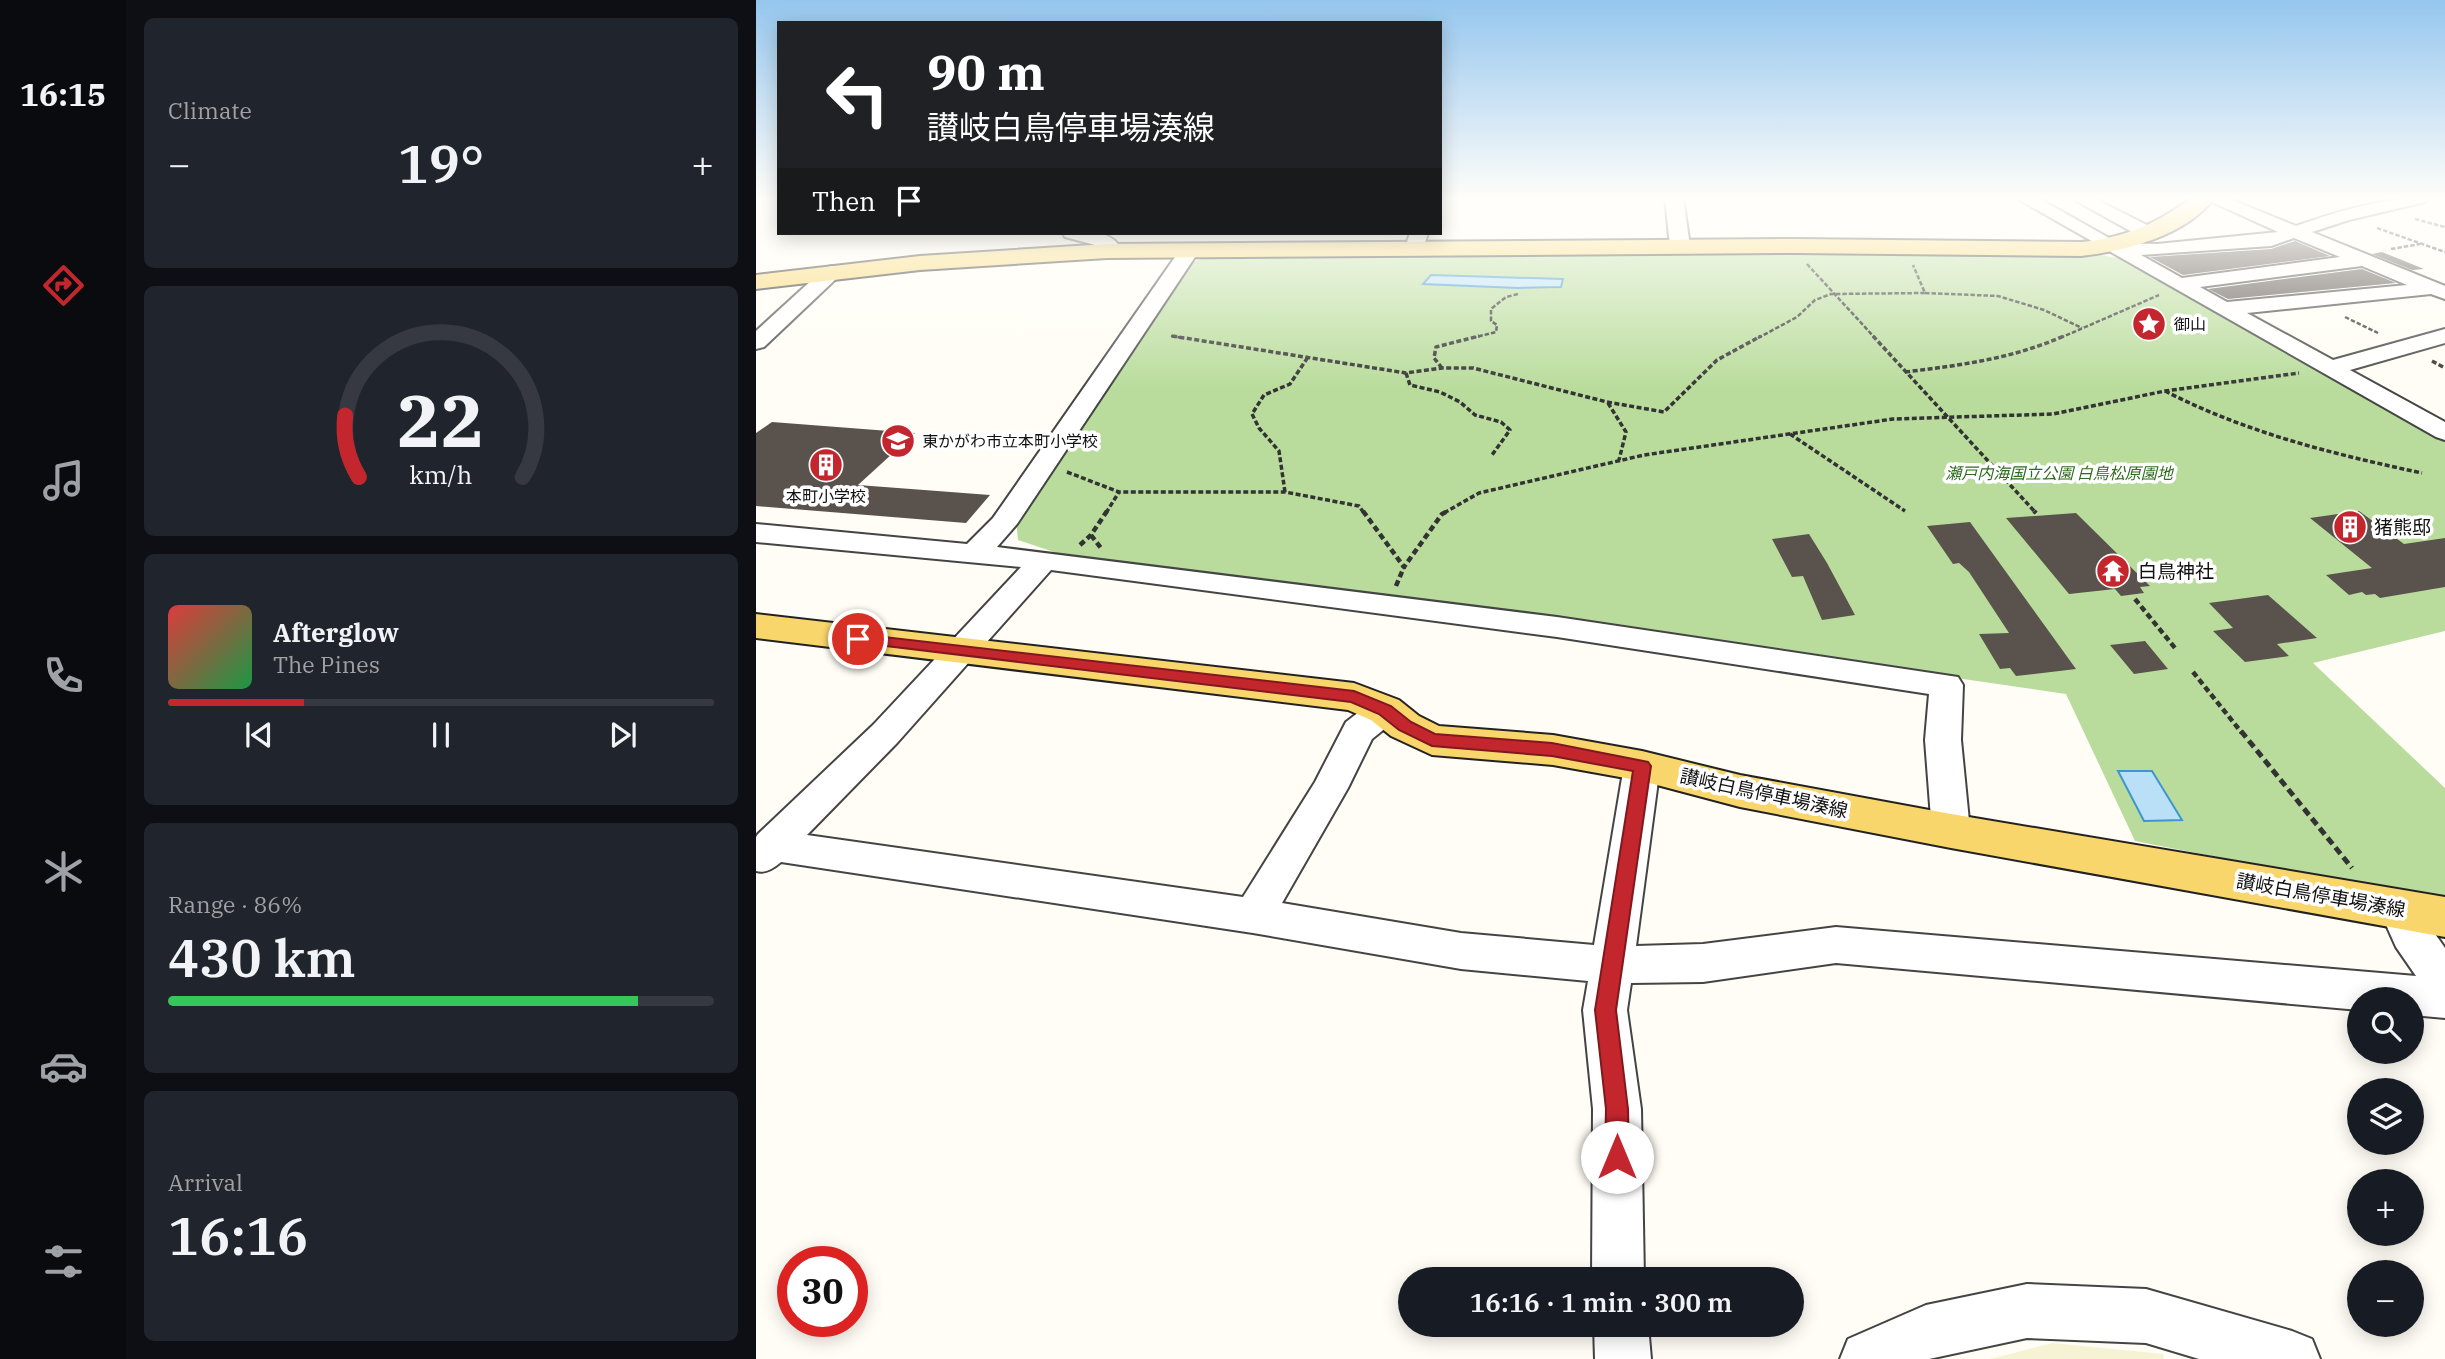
<!DOCTYPE html>
<html lang="en">
<head>
<meta charset="utf-8">
<style>
  body { margin:0; font-family:"IBM Plex Serif","Noto Sans JP",serif; background:#20242c; color:#f1f3f6; height:100vh; display:flex; flex-direction:column; font-size:26px; white-space:nowrap }
  * { box-sizing:border-box; margin:0 }
  p { font-size:23px; color:#9ea1a6 }
  .icon { flex:none; width:38px; height:38px; fill:none; stroke:currentColor; stroke-width:2; stroke-linecap:round; stroke-linejoin:round }
  .map { position:relative; flex:1; overflow:hidden }
  .details { display:flex; flex-direction:column; gap:18px; padding:18px; background:#0d0f14; width:630px }
  .details>* { flex:none }
  .guide { position:absolute; left:21px; top:21px; width:665px; height:214px; border-radius:0px; box-shadow:0 4px 18px #0003; background:#202124; color:#fff; overflow:hidden }
  .tools { position:absolute; left:1591px; top:987px; display:grid; gap:14px }
  .tools a { display:grid; place-items:center; width:77px; height:77px; border-radius:50%; background:#171b24; box-shadow:0 4px 18px #0003; font-size:35px }
  .speed { position:absolute; left:21px; top:1246px; display:flex; gap:14px; font-size:35px; font-weight:700; text-align:center }
  .speed>* { display:grid; place-content:center; width:91px; height:91px; border-radius:50%; background:#171b24; box-shadow:0 4px 18px #0003; line-height:1 }
  .speed .limit { border:10px solid #d22; background:#fff; color:#111 }
  .pin { position:absolute; display:grid; place-items:center; width:60px; height:60px; color:#fff; margin:-30px; border:4px solid #fff; border-radius:50%; box-shadow:0 2px 7px #0007 }
  .me { position:absolute; width:77px; margin:-38px; rotate:0deg; stroke-linejoin:round; filter:drop-shadow(0 0 5px #0008) }
  .turn { display:flex; align-items:center; gap:24px; height:147px; padding:0 35px; font-size:32px }
  .turn .icon { width:91px; height:91px; stroke-width:2.5 }
  .turn b { display:block; font-size:49px; line-height:60px }
  .then { display:flex; align-items:center; height:66px; padding:0 35px; background:#0003; gap:14px; font-size:26px }
  .big { font-size:52px; font-weight:600; line-height:1.1 }
  .details .widget { flex:1; display:flex; flex-direction:column; justify-content:center; gap:10px; min-width:0; padding:0 24px; border-radius:10px; background:#20242c }
  .details .dial { align-items:center; gap:0 }
  .dial svg { height:182px; overflow:visible; fill:none; stroke:#363941; stroke-width:7; stroke-linecap:round; text-anchor:middle }
  .dial text { fill:#f1f3f6; stroke:none }
  .song { display:flex; align-items:center; gap:21px }
  .cover { width:84px; height:84px; border-radius:10px; background:linear-gradient(135deg,hsl(0 70% 55%),hsl(140 70% 35%)) }
  .played { height:7px; border-radius:4px; background:linear-gradient(90deg,#c4262e 25%,#363941 25%) }
  .keys { display:flex; justify-content:space-around; direction:ltr }
  .heat { display:flex; justify-content:space-between; align-items:center; font-size:38px; direction:ltr }
  .charge { height:10px; border-radius:5px; background:linear-gradient(90deg,#34c759 86%,#363941 0) }
  .trip { position:absolute; left:642px; top:1267px; width:406px; height:70px; border-radius:35px; background:#171b24; box-shadow:0 4px 18px #0003; font-weight:600; line-height:70px; text-align:center }
  main { display:flex; flex:1; min-height:0 }
  .dock { display:flex; flex-direction:column; width:126px; justify-content:space-around; align-items:center; background:#090b0e; color:#9ea1a6 }
  .dock .icon { width:49px; height:49px }
  .dock .on { color:#c4262e }
  .dock b { font-size:32px; color:#f1f3f6 }
  .map>svg:first-child { display:block }
</style>
</head>
<body>
<main>
<nav class="dock">
<b>16:15</b>
<svg class="icon on" aria-label="directions" viewBox="0 0 24 24"><path d="M12 3l9 9-9 9-9-9zM9 14v-3h6M13 9l2 2-2 2"/></svg>
<svg class="icon" aria-label="music" viewBox="0 0 24 24"><path d="M9 18V5l10-2v13"/><circle cx="6" cy="18" r="3"/><circle cx="16" cy="16" r="3"/></svg>
<svg class="icon" aria-label="phone" viewBox="0 0 24 24"><path d="M5 4h4l2 5-3 2q2 4 5 5l2-3 5 2v4C11 20 4 13 5 4z"/></svg>
<svg class="icon" aria-label="climate" viewBox="0 0 24 24"><path d="M12 3v18M4 7l16 10M4 17L20 7"/></svg>
<svg class="icon" aria-label="car" viewBox="0 0 24 24"><path d="M5 17H2v-5l4-1 3-4h7l3 4 3 1v5h-3M9 17h6M6 11h13"/><circle cx="7" cy="17" r="2"/><circle cx="17" cy="17" r="2"/></svg>
<svg class="icon" aria-label="filters" viewBox="0 0 24 24"><path d="M4 7h16M4 17h16"/><circle cx="9" cy="7" r="2"/><circle cx="15" cy="17" r="2"/></svg>
</nav>
<section class="details">
<div class="widget"><p>Climate</p>
<div class="heat"><a>−</a><b class="big">19°</b><a>+</a></div>
</div>
<div class="widget dial"><svg viewBox="0 0 100 80">
<path d="M14 69A42 42 0 1 1 86 69"/>
<path d="M14 69A42 42 0 0 1 8 42" stroke="#c4262e"/>
<text x="50" y="56" font-size="32" font-weight="700">22</text>
<text x="50" y="72" font-size="11">km/h</text>
</svg></div>
<div class="widget">
<div class="song"><i class="cover"></i><div><b>Afterglow</b><p>The Pines</p></div></div>
<div class="played"></div>
<div class="keys"><svg class="icon" aria-label="previous" viewBox="0 0 24 24"><path d="M18 5L8 12l10 7zM5 5v14"/></svg><svg class="icon" aria-label="pause" viewBox="0 0 24 24"><path d="M8 5v14M16 5v14"/></svg><svg class="icon" aria-label="next" viewBox="0 0 24 24"><path d="M6 5l10 7-10 7zM19 5v14"/></svg></div>
</div>
<div class="widget"><p>Range · 86%</p><b class="big">430 km</b><div class="charge"></div></div>
<div class="widget"><p>Arrival</p><b class="big">16:16</b></div>
</section>
<div class="map">
<svg width="1689" height="1359" viewBox="0 0 1689 1359">
  <rect width="100%" height="100%" fill="#fffdf5"/>
  <!-- farmland -->
  <polygon fill="#f6f3d4" points="1297,1343 1407,1354 1408,1359 1234,1359"/>
  <!-- forest -->
  <polygon fill="#b9dc9c" points="1103,252 1339,254 1368,259 1689,435 1689,631 1557,663 1689,788 1689,902 1379,841 1310,694 696,605 310,556 262,540 260,519 429,267 442,260 469,254"/>
  <!-- water -->
  <g fill="#b9e0f7" stroke="#3f96cf" stroke-width="2">
    <polygon points="675,275 807,279 805,287 762,288 667,284"/>
    <polygon points="1362,771 1396,771 1426,820 1388,821"/>
  </g>
  <!-- building -->
  <g fill="#5a524d">
    <polygon points="1539,241 1574,256 1427,275 1394,257 1515,249"/>
    <polygon points="1626,252 1668,269 1656,270 1616,254"/>
    <polygon points="1606,269 1640,283 1472,299 1452,289"/>
    <polygon points="16,422 159,433 102,485 234,495 210,523 0,506 0,433"/>
    <polygon points="1603,511 1648,544 1689,538 1689,587 1624,598 1619,594 1610,595 1606,592 1593,595 1570,575 1616,568 1554,518"/>
    <polygon points="1320,513 1394,586 1384,587 1388,593 1365,596 1359,589 1313,594 1250,518"/>
    <polygon points="1214,522 1276,608 1320,669 1260,676 1254,668 1244,669 1223,634 1253,633 1213,572 1203,563 1197,564 1171,526"/>
    <polygon points="1053,534 1071,563 1099,615 1066,620 1047,576 1036,577 1016,539"/>
    <polygon points="1512,595 1561,638 1521,644 1533,656 1489,662 1457,631 1477,628 1453,603"/>
    <polygon points="1389,641 1412,669 1378,674 1354,645"/>
  </g>
  <g fill="none" stroke-linecap="round" stroke-linejoin="round">
    <!-- minor casing -->
    <g stroke="#444" stroke-width="4">
      <g id="minor">
        <polygon points="909,198 927,198 934,246 931,250 917,250 914,246"/>
        <path d="M1260 198H1282L1362 243 1401 244 1522 232 1447 198H1471L1540 226C1583 211 1625 198 1671 198L1669 202 1593 220 1556 232 1689 286V299L1675 294 1491 313 1577 360 1689 329V343L1594 370 1689 422V440L1680 437ZM1538 238 1584 257 1426 278 1385 255 1515 246ZM1606 266 1651 285 1471 302 1444 287Z"/>
        <polygon points="1315,198 1337,198 1401,230 1403,234 1401,238 1387,238"/>
        <path d="M307 233C325 233 349 228 362 244L358 255H344L341 251 343 246 309 237Z"/>
        <polygon points="654,233 672,233 666,252 659,254 649,248"/>
        <path d="M433 245 443 251 261 524 241 547 801 617 1202 677 1207 685 1205 740 1214 831 1209 842 1195 846 1181 842 1176 831 1169 740 1173 694 801 637 295 570 141 743 51 835 487 897 559 782 590 722 617 701 629 698 641 701 646 710 641 719 616 739 592 788 526 903 705 933 838 945 868 766 873 757 886 753 899 757 904 766 880 946 947 944 1080 927 1660 976 1640 947 1623 909 1629 897 1643 892 1657 897 1670 921 1689 948V1018L1656 1015V999H1603V1010L1080 963 947 982 875 983 871 1010 885 1109 888 1279H836L837 1109 827 1010 832 981 705 969 497 933 25 862C18 868 9 874 0 871V837L2 834 117 725 265 567 0 542V524L211 544 237 518 426 247Z"/>
        <polygon points="76,266 83,268 86,272 83,276 8,347 0,349 0,331 69,268"/>
        <polygon points="1271,1284 1390,1289 1536,1331 1556,1339 1564,1359 1443,1359 1390,1343 1271,1338 1173,1359 1084,1359 1092,1339 1170,1305"/>
        <polygon points="838,1325 892,1325 895,1359 839,1359"/>
      </g>
    </g>
    <!-- major casing -->
    <g stroke="#222" stroke-width="4">
      <g id="major">
        <path d="M1435 198H1458C1430 236 1369 251 1325 256L1039 253 351 258 164 270 0 289V275L164 256 351 244 1039 239 1325 242C1367 238 1401 224 1435 198Z"/>
        <polygon points="0,614 598,683 643,700 663,716 683,726 797,735 886,751 984,775 1195,814 1689,897 1689,937 1195,848 984,807 886,781 797,765 676,755 635,736 615,720 592,710 0,638"/>
      </g>
    </g>
    <!-- path-far3 -->
    <g stroke="#333" stroke-width="2.5" stroke-dasharray="4.5 2" stroke-linecap="butt">
      <polyline points="1659,219 1689,227"/>
      <polyline points="1621,228 1689,252"/>
      <polyline points="1635,249 1664,244"/>
      <polyline points="1051,264 1119,338"/>
      <polyline points="1169,293 1242,296 1288,310 1326,328"/>
      <polyline points="1589,317 1622,333"/>
      <polyline points="415,336 427,338"/>
      <polyline points="716,338 740,332 741,325 735,321 735,309 750,297 762,294"/>
      <polyline points="1002,338 1041,317 1059,300 1075,294 1169,293 1157,265"/>
      <polyline points="1304,338 1403,295"/>
    </g>
    <!-- path-far2 -->
    <g stroke="#333" stroke-width="3.5" stroke-dasharray="5 2.5" stroke-linecap="butt">
      <polyline points="416,336 650,373 686,368 717,368 851,402 908,412 961,360 1005,336"/>
      <polyline points="1117,336 1280,513"/>
      <polyline points="1676,361 1689,368"/>
      <polyline points="686,368 678,358 680,347 723,336"/>
      <path d="M1149 372C1206 365 1255 359 1308 336"/>
      <polyline points="650,373 654,385 684,392 704,402 719,415 745,422 754,430 736,455"/>
      <path d="M1409 391C1491 433 1577 454 1666 473"/>
      <polyline points="852,403 870,432 863,460"/>
      <polyline points="1034,434 1149,511"/>
      <polyline points="311,472 363,492 529,492 603,506 608,513"/>
      <polyline points="529,492 523,451 503,428 496,414 508,395 534,384 552,357"/>
      <polyline points="350,513 363,492"/>
      <polyline points="688,513 723,493 888,455 1137,419 1297,414 1409,391 1543,373"/>
    </g>
    <!-- path-far1 -->
    <g stroke="#333" stroke-width="4.5" stroke-dasharray="6 3.5" stroke-linecap="butt">
      <polyline points="607,511 648,567 686,514 692,511"/>
      <polyline points="1278,511 1280,513"/>
      <polyline points="335,535 345,548"/>
      <polyline points="324,545 335,535 351,511"/>
      <polyline points="640,586 648,567"/>
      <polyline points="1379,599 1419,648"/>
      <polyline points="1437,672 1486,733"/>
    </g>
    <!-- path -->
    <polyline stroke="#333" stroke-width="5" stroke-dasharray="8 4.5" stroke-linecap="butt" points="1485,731 1596,868"/>
    <!-- minor -->
    <use href="#minor" fill="#fff" fill-rule="evenodd"/>
    <!-- major -->
    <use href="#major" fill="#f9d66b" fill-rule="evenodd"/>
  </g>
  <!-- sky -->
  <linearGradient id="sky" x2="0" y2="1"><stop stop-color="#95c6ee"/><stop offset="0.51" stop-color="#fffefa"/><stop offset="1" stop-color="#fffefa" stop-opacity="0"/></linearGradient>
  <rect width="1689" height="389" fill="url(#sky)"/>
  <!-- route -->
  <polygon fill="#c4262e" stroke="#7f191e" stroke-width="2" points="102,634 598,691 635,706 655,722 679,734 796,743 892,762 895,766 860,1010 872,1109 873,1157 869,1166 861,1169 853,1166 849,1157 850,1109 839,1010 877,771 796,756 676,746 643,730 623,714 595,702 97,642 95,639"/>
  <!-- icons -->
  <defs>
    <g id="sight-disc" transform="scale(1.75)"><circle r="9.5" fill="#c4262e" stroke="#fff"/><path d="M0-6L1.8-2.2L6-1.7L2.9 1.2L3.7 5.4L0 3.3L-3.7 5.4L-2.9 1.2L-6-1.7L-1.8-2.2Z" fill="#fff"/></g>
    <g id="school-disc" transform="scale(1.75)"><circle r="9.5" fill="#c4262e" stroke="#fff"/><path d="M0-5L7-2L0 1L-7-2ZM-4 1L0 2.5L4 1V4Q0 6-4 4Z" fill="#fff"/></g>
    <g id="building-disc" transform="scale(1.75)"><circle r="9.5" fill="#c4262e" stroke="#fff"/><path d="M-4-6H4V6H1V3H-1V6H-4ZM-2.5-4.3h1.7v1.8h-1.7ZM.8-4.3h1.7v1.8H.8ZM-2.5-1h1.7V.8h-1.7ZM.8-1h1.7V.8H.8Z" fill="#fff"/></g>
    <g id="temple-disc" transform="scale(1.75)"><circle r="9.5" fill="#c4262e" stroke="#fff"/><path d="M0-6L5-2H3V0L6.5 2.5H4V6H1.5V3h-3V6H-4V2.5H-6.5L-3 0V-2H-5Z" fill="#fff"/></g>
  </defs>
  <g fill-rule="evenodd">
    <use href="#sight-disc" x="1393" y="324"/>
    <use href="#school-disc" x="142" y="441"/>
    <use href="#building-disc" x="70" y="465"/>
    <use href="#building-disc" x="1594" y="527"/>
    <use href="#temple-disc" x="1357" y="571"/>
  </g>
  <g text-anchor="middle" stroke-width="7" stroke-linejoin="round" paint-order="stroke">
    <!-- far-poi labels -->
    <g font-size="16" fill="#111" stroke="#fff" text-anchor="start">
      <text x="1418" y="330">御山</text>
      <text x="166" y="447">東かがわ市立本町小学校</text>
      <text x="70" y="502" text-anchor="middle">本町小学校</text>
    </g>
    <!-- far-park labels -->
    <g font-size="16" font-style="italic" fill="#2f6b1f" stroke="#fff">
      <text x="1303" y="479">瀬戸内海国立公園 白鳥松原園地</text>
    </g>
    <!-- poi labels -->
    <g font-size="19" fill="#111" stroke="#fff" text-anchor="start">
      <text x="1618" y="534">猪熊邸</text>
      <text x="1382" y="578">白鳥神社</text>
    </g>
    <!-- street labels -->
    <g font-size="19" fill="#111" stroke="#fff">
      <text transform="translate(1008 793) rotate(12)" y="7">讃岐白鳥停車場湊線</text>
      <text transform="translate(1565 895) rotate(10)" y="7">讃岐白鳥停車場湊線</text>
    </g>
  </g>
</svg>
<div class="tools">
<a><svg class="icon" aria-label="search" viewBox="0 0 24 24"><circle cx="10" cy="10" r="6"/><path d="M15 15l6 6"/></svg></a>
<a><svg class="icon" aria-label="layers" viewBox="0 0 24 24"><path d="M12 4l9 5-9 5-9-5zM3 14l9 5 9-5"/></svg></a>
<a>+</a>
<a>−</a>
</div>
<div class="speed"><div class="limit">30</div></div>
<div class="pin" style="left:102px;top:639px;background:#d93025"><svg class="icon" aria-label="arrive" viewBox="0 0 24 24"><path d="M6 21V4h12l-3 4 3 4H6"/></svg></div>
<svg class="me" style="left:861px;top:1157px" viewBox="-20 -20 40 40"><circle r="19" fill="#fff"/><path d="M0-13L10 11 0 6-10 11z" fill="#c4262e"/></svg>
<div class="trip">16:16 · 1 min · 300 m</div>
<div class="guide">
<div class="turn"><svg class="icon" aria-label="left" viewBox="0 0 24 24"><path d="M17 20v-9H6M10 6l-5 5 5 5"/></svg><div><b>90 m</b>讃岐白鳥停車場湊線</div></div>
<div class="then">Then<svg class="icon" aria-label="arrive" viewBox="0 0 24 24"><path d="M6 21V4h12l-3 4 3 4H6"/></svg></div>
</div>
</div>
</main>
</body>
</html>
